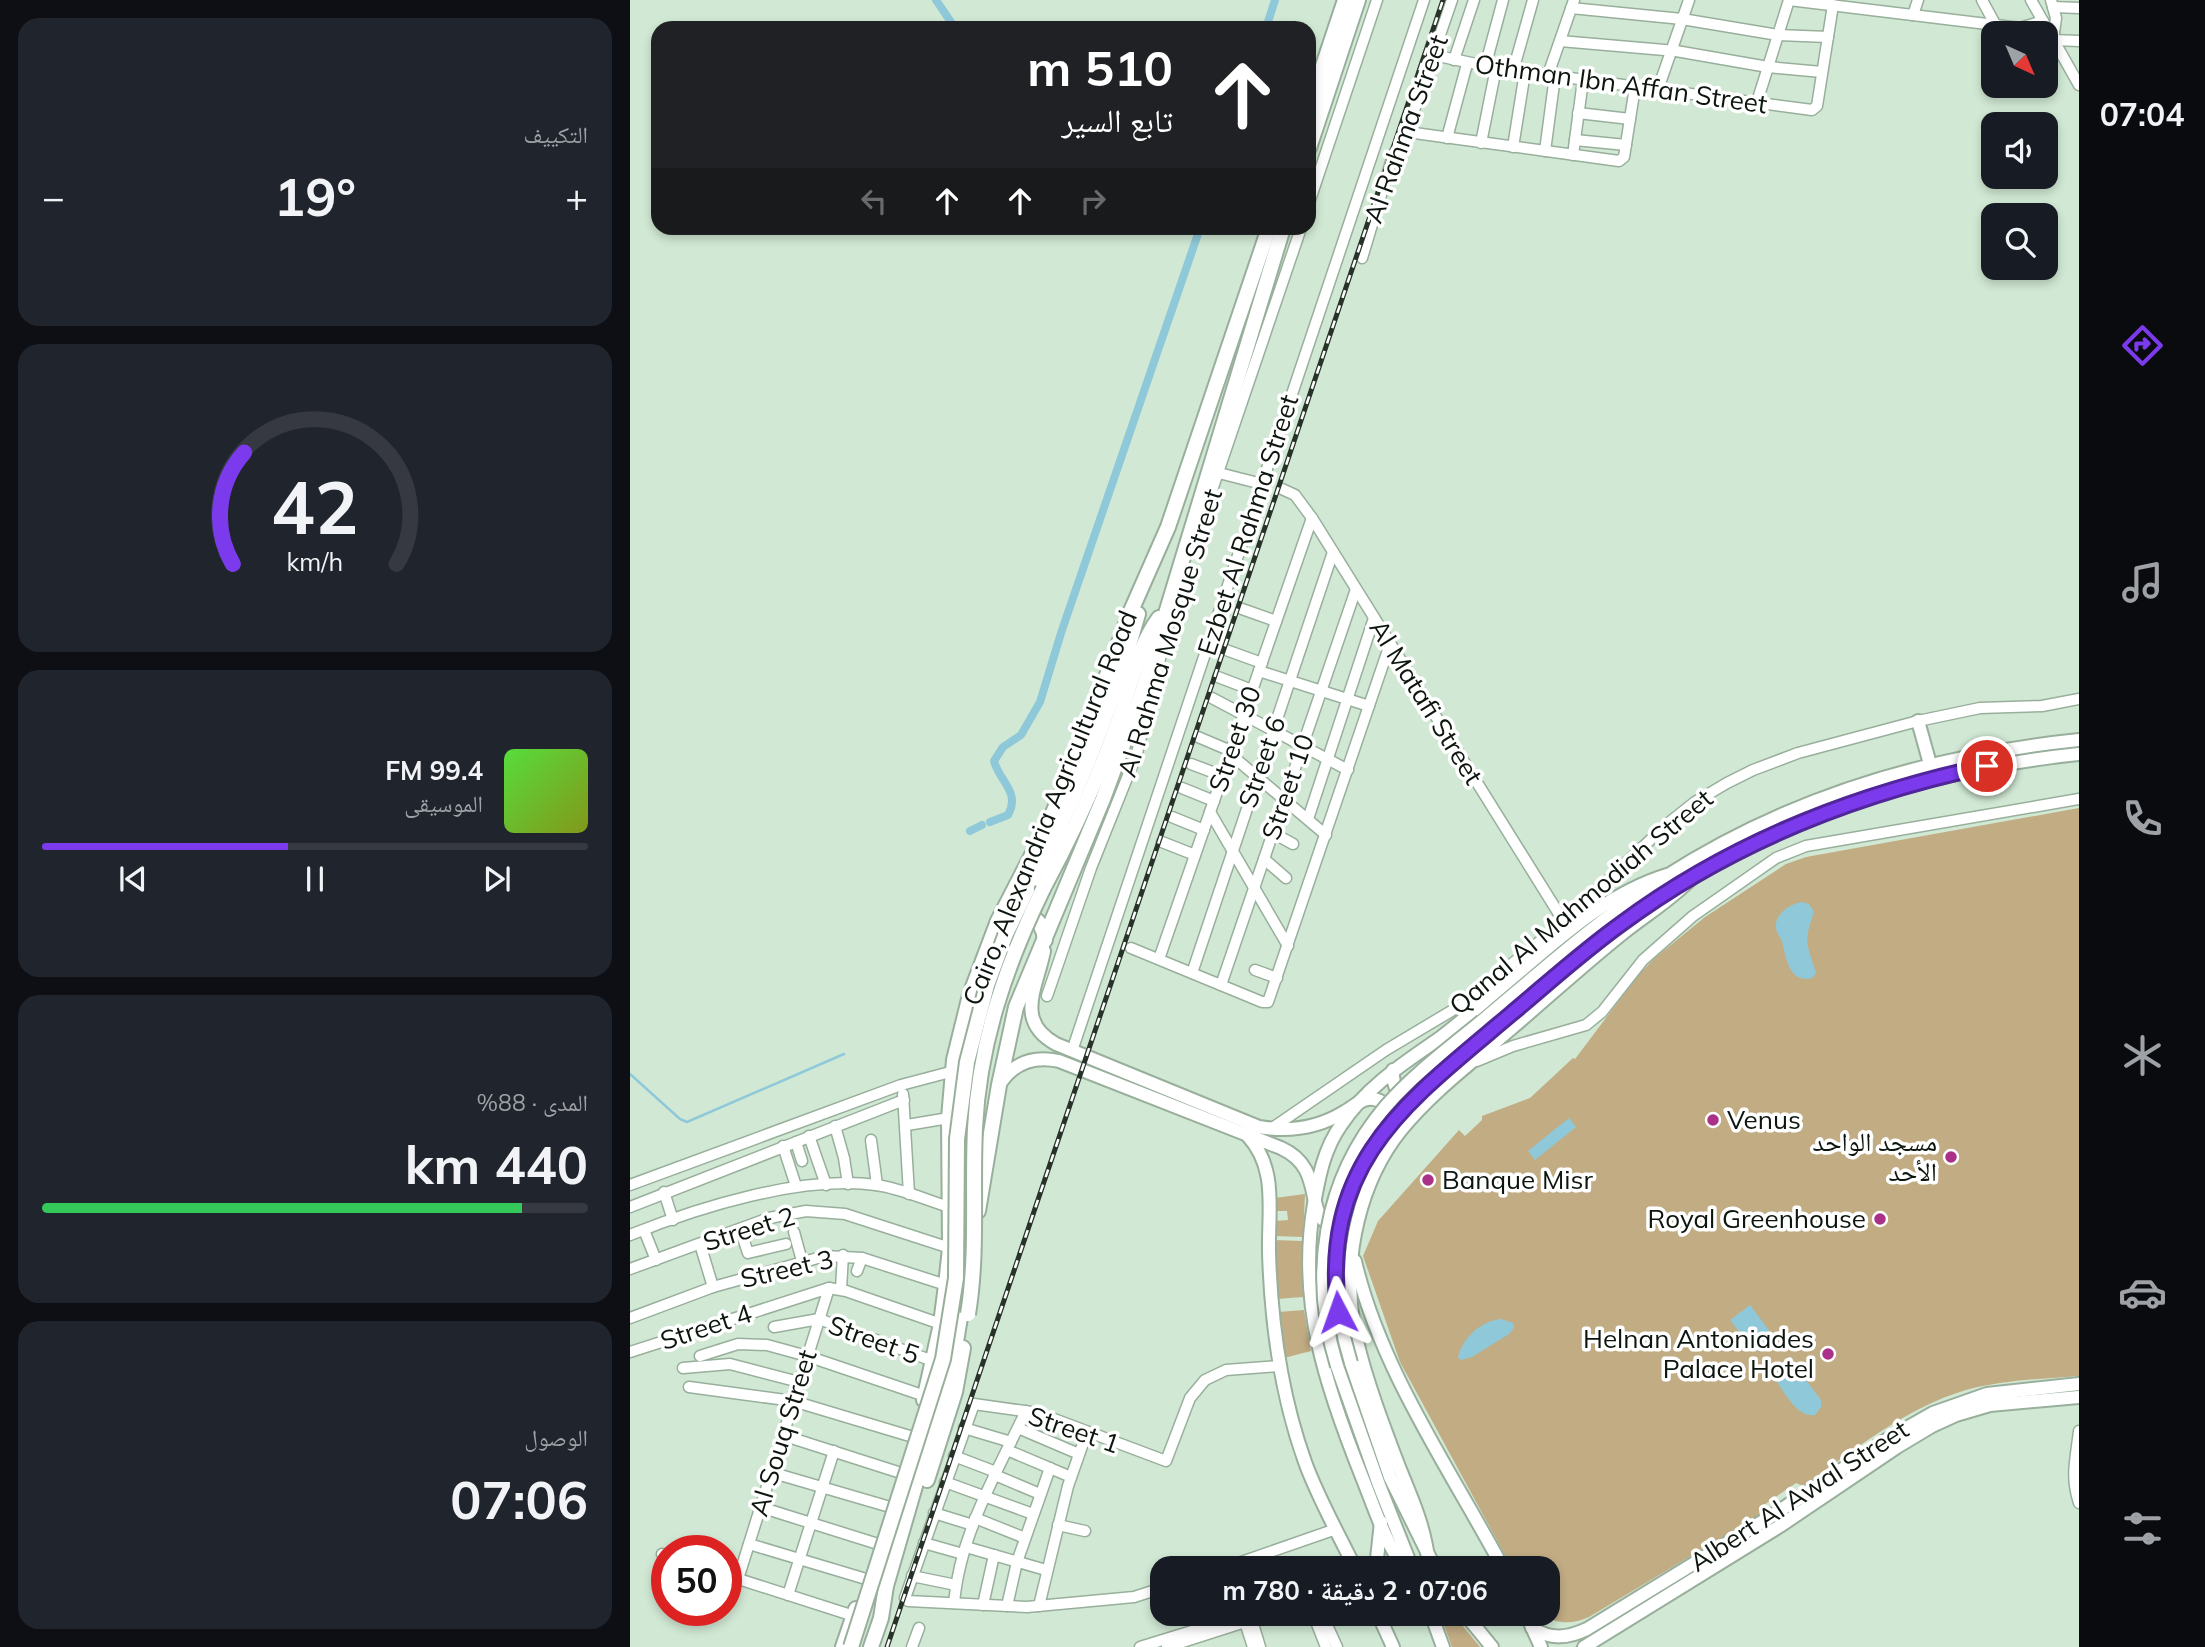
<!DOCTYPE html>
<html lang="ar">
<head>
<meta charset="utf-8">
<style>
  body { margin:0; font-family:Mulish,"Noto Naskh Arabic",sans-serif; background:#20242c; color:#f1f3f6; direction:rtl; height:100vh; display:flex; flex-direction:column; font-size:26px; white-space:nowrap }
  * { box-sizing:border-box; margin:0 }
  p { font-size:23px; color:#9ea1a6 }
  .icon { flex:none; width:38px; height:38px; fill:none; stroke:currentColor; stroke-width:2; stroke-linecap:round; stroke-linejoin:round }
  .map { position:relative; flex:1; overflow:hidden; direction:ltr }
  .side { display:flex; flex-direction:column; gap:18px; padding:18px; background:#0d0f14; width:630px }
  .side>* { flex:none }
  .top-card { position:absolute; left:21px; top:21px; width:665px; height:214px; border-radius:21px; box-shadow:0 4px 10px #0003; direction:rtl; background:#202124; color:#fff; overflow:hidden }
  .needle { width:46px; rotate:136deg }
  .buttons { position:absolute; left:1351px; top:21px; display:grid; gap:14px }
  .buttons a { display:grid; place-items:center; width:77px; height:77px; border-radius:14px; background:#171b24; box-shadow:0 4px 10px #0003; font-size:35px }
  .speed { position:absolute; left:21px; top:1535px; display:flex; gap:14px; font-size:35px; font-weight:700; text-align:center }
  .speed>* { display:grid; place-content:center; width:91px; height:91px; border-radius:50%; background:#171b24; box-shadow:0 4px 10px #0003; line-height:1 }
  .speed .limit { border:10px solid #d22; background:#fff; color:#111 }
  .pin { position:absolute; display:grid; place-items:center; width:60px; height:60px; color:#fff; margin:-30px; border:4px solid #fff; border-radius:50%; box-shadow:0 2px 7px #0007 }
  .me { position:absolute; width:77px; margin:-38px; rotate:356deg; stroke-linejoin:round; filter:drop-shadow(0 0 5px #0008) }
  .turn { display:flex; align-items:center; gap:24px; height:147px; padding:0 28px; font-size:32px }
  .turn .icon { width:91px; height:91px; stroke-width:2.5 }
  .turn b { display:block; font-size:49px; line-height:60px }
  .lanes { display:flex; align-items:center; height:66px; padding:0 28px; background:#0003; justify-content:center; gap:35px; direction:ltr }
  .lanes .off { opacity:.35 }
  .big { font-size:52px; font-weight:700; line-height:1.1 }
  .side .widget { flex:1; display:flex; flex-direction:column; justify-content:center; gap:10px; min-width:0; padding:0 24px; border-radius:21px; background:#20242c }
  .side .dial { align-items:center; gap:0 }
  .dial svg { height:182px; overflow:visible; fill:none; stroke:#363941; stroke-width:7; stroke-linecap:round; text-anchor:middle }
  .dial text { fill:#f1f3f6; stroke:none }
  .song { display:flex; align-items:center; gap:21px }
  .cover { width:84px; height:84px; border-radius:10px; background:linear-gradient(135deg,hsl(110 70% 55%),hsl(70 70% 35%)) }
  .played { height:7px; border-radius:4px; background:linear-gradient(90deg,#7c3aed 45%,#363941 45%) }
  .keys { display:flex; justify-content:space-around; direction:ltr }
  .heat { display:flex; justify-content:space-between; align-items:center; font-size:38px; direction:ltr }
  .charge { height:10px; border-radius:5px; background:linear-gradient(90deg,#34c759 88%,#363941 0) }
  .trip { position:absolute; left:520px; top:1556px; width:410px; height:70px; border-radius:21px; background:#171b24; box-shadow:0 4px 10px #0003; font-weight:700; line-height:70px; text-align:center; direction:rtl }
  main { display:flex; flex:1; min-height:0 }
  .menu { display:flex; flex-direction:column; width:126px; justify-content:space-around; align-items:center; background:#090b0e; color:#9ea1a6 }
  .menu .icon { width:49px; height:49px }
  .menu .selected { color:#7c3aed }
  .menu b { font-size:32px; color:#f1f3f6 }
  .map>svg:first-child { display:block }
</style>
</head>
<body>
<main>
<nav class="menu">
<b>07:04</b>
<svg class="icon selected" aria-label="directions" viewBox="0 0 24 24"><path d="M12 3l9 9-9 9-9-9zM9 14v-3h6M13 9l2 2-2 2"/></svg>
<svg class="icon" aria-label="music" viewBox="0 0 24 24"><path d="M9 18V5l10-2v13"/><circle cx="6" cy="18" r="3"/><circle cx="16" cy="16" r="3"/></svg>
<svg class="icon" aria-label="phone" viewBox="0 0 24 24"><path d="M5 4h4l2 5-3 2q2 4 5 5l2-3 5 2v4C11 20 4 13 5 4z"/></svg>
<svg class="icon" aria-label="climate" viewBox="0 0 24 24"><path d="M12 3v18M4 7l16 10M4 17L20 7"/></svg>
<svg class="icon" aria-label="car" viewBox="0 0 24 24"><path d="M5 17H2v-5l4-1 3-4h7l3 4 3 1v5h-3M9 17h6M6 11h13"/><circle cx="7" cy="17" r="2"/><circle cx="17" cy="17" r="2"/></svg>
<svg class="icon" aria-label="filters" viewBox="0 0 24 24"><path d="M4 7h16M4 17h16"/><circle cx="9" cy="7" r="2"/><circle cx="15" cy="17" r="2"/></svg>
</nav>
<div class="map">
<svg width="1449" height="1647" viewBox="0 0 1449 1647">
  <rect width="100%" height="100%" fill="#d1e9d4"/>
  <!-- green -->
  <g fill="#c1ac83">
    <path d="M1449 808V1376C1411 1379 1373 1380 1336 1390 1275 1408 1225 1450 1173 1486L1166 1483 1131 1507V1514L959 1617C942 1625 926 1624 911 1614H917V1568H882L770 1362 733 1256 748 1221 829 1130 835 1136 852 1120V1116L900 1098 943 1058 945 1059 1010 973 1026 957 1075 917 1156 864 1176 857Z"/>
    <polygon points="675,1194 673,1237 644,1236 645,1221 658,1220 657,1211 645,1211 645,1198"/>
    <polygon points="644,1240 672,1241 673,1297 647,1299"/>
    <polygon points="674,1310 681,1351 654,1358 648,1312"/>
    <polygon points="810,1614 823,1614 850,1647 822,1647"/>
  </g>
  <!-- water -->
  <g fill="#8fc9d9">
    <path d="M1172 902 1179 904 1184 912C1173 943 1177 944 1186 973L1182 978C1159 984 1156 957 1152 941 1151 938 1148 935 1147 932 1141 916 1159 904 1172 902Z"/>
    <polygon points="939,1118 946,1127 905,1160 898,1151"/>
    <polygon points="1120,1305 1144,1337 1125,1352 1100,1320"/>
    <path d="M871 1319 883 1323 884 1328 879 1334 842 1357 831 1360 828 1357C833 1337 851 1321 871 1319Z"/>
    <path d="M1160 1359 1191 1400V1407L1185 1415C1166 1418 1153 1389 1143 1376L1144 1372Z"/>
  </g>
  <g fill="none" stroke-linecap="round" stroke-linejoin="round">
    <!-- stream -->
    <polyline stroke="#8fc9d9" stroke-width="2.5" points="0,1074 50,1119 57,1122 214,1054"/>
    <!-- canal -->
    <g stroke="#8fc9d9" stroke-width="8">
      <polyline points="306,0 325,28"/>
      <polyline points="636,28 645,0"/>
      <path d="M360 822 378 815C391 792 369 781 364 761L373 747 391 735 410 702 432 630 570 228"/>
      <polyline points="340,831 352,825"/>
    </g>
    <!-- minor casing -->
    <g stroke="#98af9c" stroke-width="13">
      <g id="minor">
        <polyline points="1159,0 1390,28 1413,21"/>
        <polyline points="1352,0 1365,24"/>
        <polyline points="1401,0 1449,85"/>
        <polyline points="1421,0 1426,18 1423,40 1449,41"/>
        <polyline points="1423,7 1449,8"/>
        <polyline points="941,8 1052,19 1148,35 1198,37"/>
        <polyline points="1283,15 1288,0"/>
        <polyline points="930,41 1046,51 1138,67 1192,72"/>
        <polyline points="803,55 866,68 1182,110 1187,106 1203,5"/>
        <polyline points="824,60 844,0"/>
        <polyline points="855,67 873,0"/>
        <polyline points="883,71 903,0"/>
        <polyline points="918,75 944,0"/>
        <polyline points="1028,89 1059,0"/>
        <polyline points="1127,102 1159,0"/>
        <polyline points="948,113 1000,119"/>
        <polyline points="777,132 989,161 994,157 1005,87"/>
        <polyline points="817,138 837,64"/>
        <polyline points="945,140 996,145"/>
        <polyline points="851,143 866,68"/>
        <polyline points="883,147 895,72"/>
        <polyline points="915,151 925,76"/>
        <polyline points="943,155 953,80"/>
        <polyline points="679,203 747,0"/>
        <polyline points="732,258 763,155 776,134 822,0"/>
        <polyline points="589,473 632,484"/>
        <polyline points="652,489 665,495 682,518 934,922"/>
        <polyline points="561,552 671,228"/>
        <polyline points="612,609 646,621"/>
        <polyline points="596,650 632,663"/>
        <polyline points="629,671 739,706"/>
        <polyline points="588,677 622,690"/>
        <polyline points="582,698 718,770"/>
        <polyline points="568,737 601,751"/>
        <polyline points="600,754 696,835"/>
        <polyline points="561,764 593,776"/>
        <polyline points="552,788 584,801"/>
        <polyline points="580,812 658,946"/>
        <polyline points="542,817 574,830"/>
        <polyline points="678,819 744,618"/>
        <polyline points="643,833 663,844"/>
        <polyline points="532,842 565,855"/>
        <polyline points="634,859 656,878"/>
        <polyline points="501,948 632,1002 638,1002 760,644"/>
        <polyline points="529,959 682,518"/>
        <polyline points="625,970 647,978"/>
        <polyline points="562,973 703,552"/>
        <polyline points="591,985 726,589"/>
        <polyline points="417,996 461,868 507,753 538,626"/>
        <polyline points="442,1051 794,0"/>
        <polyline points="847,1061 883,1046 956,1025 972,1012 1013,960 1063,916 1146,858 1176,846 1449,799"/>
        <polyline points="273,1094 279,1194"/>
        <polyline points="277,1125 319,1118"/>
        <polyline points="205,1126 214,1158 218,1184"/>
        <polyline points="641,1129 756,1050 828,1007 934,922 1036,825 1065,802 1097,783 1123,770 1168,753 1288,721 1350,708 1412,706 1449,699"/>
        <polyline points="179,1136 196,1185"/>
        <polyline points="241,1140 247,1185"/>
        <polyline points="166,1142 172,1161"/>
        <polyline points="153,1146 166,1186"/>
        <polyline points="0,1185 271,1085 324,1071"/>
        <polyline points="34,1192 43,1220"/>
        <polyline points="0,1207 274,1100"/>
        <polyline points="110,1229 118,1253 156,1244"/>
        <polyline points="14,1230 26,1260"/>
        <polyline points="164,1232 172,1261"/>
        <path d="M0 1235C69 1207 172 1175 246 1185 270 1188 296 1200 319 1207"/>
        <polyline points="70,1244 83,1287"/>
        <polyline points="0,1269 139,1218 176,1211 215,1214 320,1248"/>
        <polyline points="227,1271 232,1258"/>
        <polyline points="211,1289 213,1255"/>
        <polyline points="0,1318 83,1287 195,1256 232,1258 316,1285"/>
        <polyline points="144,1327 189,1319 303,1361"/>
        <polyline points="0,1352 199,1288 216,1291 311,1324"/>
        <polyline points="70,1356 108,1344 137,1345 177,1356 295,1396"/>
        <polyline points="53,1368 100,1364 169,1382"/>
        <polyline points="59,1387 163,1401 283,1437"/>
        <polyline points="334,1428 381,1442"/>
        <polyline points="388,1428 449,1454"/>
        <path d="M1449 1431C1446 1458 1440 1476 1449 1503"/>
        <polyline points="152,1435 271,1473"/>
        <polyline points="377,1450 441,1477"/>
        <polyline points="324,1456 366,1472"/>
        <polyline points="140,1472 260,1507"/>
        <polyline points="365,1475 410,1494"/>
        <polyline points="315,1482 403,1514"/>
        <polyline points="130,1507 248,1544"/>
        <polyline points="304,1513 343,1525"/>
        <polyline points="345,1518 395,1538"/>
        <polyline points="428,1525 455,1531"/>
        <polyline points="294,1543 333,1554"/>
        <polyline points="119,1544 236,1579"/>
        <polyline points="336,1547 416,1570"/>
        <polyline points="32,1554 37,1556"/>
        <polyline points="594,1568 706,1529"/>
        <polyline points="96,1575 224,1616"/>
        <polyline points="282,1576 326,1585"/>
        <polyline points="108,1579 199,1288"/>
        <polyline points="532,1588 504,1597 397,1607 278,1601 275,1598 344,1404 408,1413 536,1461 560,1398 575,1380 596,1370 650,1366"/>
        <polyline points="158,1595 204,1451"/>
        <path d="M324 1603C330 1534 367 1472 396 1411"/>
        <polyline points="353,1605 364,1555"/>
        <polyline points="377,1606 387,1562 420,1468"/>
        <polyline points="409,1606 438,1486 457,1432"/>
        <polyline points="620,1614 630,1647"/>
        <polyline points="683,1614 696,1647"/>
        <polyline points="692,1614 707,1647"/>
        <polyline points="613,1616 623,1647"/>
        <polyline points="282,1647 289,1628"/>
        <polyline points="510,1647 617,1614"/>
        <polyline points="537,1647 640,1614"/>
      </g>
    </g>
    <!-- major casing -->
    <g stroke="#98af9c" stroke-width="16">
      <g id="major">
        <polyline points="1288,721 1300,764"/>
        <path d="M1057 881C1181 808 1306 769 1449 754"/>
        <path d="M414 951C407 987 384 1021 426 1044L629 1127C659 1132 688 1128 714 1112 722 1108 729 1100 738 1099 752 1097 767 1113 770 1125"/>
        <path d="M852 1021C911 971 969 919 1035 877 1159 797 1303 755 1449 740"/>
        <polyline points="860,1032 969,940 1038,892"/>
        <path d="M763 1070C762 1085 770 1103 785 1109"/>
        <path d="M371 1082C385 1062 405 1056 429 1061L651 1148C699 1170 670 1218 706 1227"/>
        <path d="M617 1135C648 1168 638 1210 639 1252 641 1323 651 1395 675 1462 688 1498 708 1533 725 1568"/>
        <path d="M725 1261C750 1369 821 1471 873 1568"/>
        <polyline points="721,1363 760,1477 805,1568"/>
        <polyline points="707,1366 749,1485 782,1568"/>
        <path d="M798 1558C794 1525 781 1497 769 1467 753 1425 730 1365 723 1321 713 1256 730 1181 771 1130 801 1093 840 1064 876 1033 915 1000 953 965 993 933 1017 914 1042 899 1063 877"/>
        <polyline points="746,1568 751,1522"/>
        <path d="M774 1568C755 1542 744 1507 732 1477 696 1387 667 1302 684 1204 689 1176 694 1149 711 1125 736 1087 774 1063 810 1038 828 1024 846 1009 863 994 917 950 969 896 1037 875"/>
        <polyline points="748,1614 763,1647"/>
        <polyline points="801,1614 813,1647"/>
        <polyline points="835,1614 862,1647"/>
        <polyline points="896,1614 911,1647"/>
        <path d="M902 1628C921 1640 938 1638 957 1629L1143 1515 1261 1437 1303 1413 1357 1394 1449 1384"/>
        <polyline points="954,1647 1150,1526 1267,1447 1302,1426 1326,1415 1360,1405 1449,1397"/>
      </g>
    </g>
    <!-- highway casing -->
    <g stroke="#98af9c" stroke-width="18">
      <g id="highway">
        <polyline points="679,108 715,0"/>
        <polyline points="679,148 728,0"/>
        <path d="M413 889C441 837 466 783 486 728 500 691 506 649 529 618"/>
        <path d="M397 890C445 803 482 709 508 614"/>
        <path d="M375 916C395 907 413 918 415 940"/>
        <polyline points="348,1211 369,1085 386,1007 473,799 510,699 653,228"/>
        <polyline points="294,1400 311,1324 316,1285 320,1248 319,1118 324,1060 340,995 368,921 420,820 445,761 501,611 538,527 639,228"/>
        <polyline points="297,1480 325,1392 333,1348"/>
        <polyline points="213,1647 226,1609"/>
        <polyline points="241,1647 251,1618 256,1586 325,1348 335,1287"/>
      </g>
    </g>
    <!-- minor -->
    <use href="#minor" stroke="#fff" stroke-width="10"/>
    <!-- major -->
    <use href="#major" stroke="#fff" stroke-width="12"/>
    <!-- highway -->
    <use href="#highway" stroke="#fff" stroke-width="14"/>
    <!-- rail casing -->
    <g stroke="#273229" stroke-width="5">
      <polyline id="rail" points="257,1647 813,0"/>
    </g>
    <!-- rail -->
    <use href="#rail" stroke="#fff" stroke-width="2.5" stroke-dasharray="8" stroke-linecap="butt"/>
    <!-- major-bridge casing -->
    <g stroke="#98af9c" stroke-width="16" stroke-linecap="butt">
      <g id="major-bridge">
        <path d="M721 1363C693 1272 706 1180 772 1109 798 1081 830 1057 860 1032"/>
        <path d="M707 1366C679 1276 693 1180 756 1106 784 1074 819 1048 852 1021"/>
      </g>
    </g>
    <!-- highway-bridge casing -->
    <g stroke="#98af9c" stroke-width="18" stroke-linecap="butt">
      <g id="highway-bridge">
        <path d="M338 1314C348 1253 342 1190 345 1128 349 1043 376 965 413 889"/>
        <polyline points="221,1647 313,1359 326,1278 327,1139 337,1062 357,985 375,936 397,890"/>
      </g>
    </g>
    <!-- major-bridge -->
    <use href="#major-bridge" stroke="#fff" stroke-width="12"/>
    <!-- highway-bridge -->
    <use href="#highway-bridge" stroke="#fff" stroke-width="14"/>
  </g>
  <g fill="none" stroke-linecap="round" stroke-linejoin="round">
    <!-- route casing -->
    <g stroke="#51269a" stroke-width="18">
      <path id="route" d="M708 1312C691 1160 777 1102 881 1014 917 984 952 952 991 924 1100 843 1225 794 1357 766"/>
    </g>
    <!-- route -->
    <use href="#route" stroke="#7c3aed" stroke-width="12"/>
  </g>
  <!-- markers -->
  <g fill="#aa3187" stroke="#fff" stroke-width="2.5">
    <circle cx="1083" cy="1120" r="7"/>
    <circle cx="1321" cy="1157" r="7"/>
    <circle cx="798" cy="1180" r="7"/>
    <circle cx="1250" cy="1219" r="7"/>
    <circle cx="1198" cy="1354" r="7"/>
  </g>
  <g text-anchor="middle" stroke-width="7" stroke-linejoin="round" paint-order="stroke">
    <!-- street labels -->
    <g font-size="26" fill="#0c150e" stroke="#fff">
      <text transform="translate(991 84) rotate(8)" y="9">Othman Ibn Affan Street</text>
      <text transform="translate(776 129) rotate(-70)" y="9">Al Rahma Street</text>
      <text transform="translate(618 525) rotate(-72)" y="9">Ezbet Al Rahma Street</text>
      <text transform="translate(540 633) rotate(-73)" y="9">Al Rahma Mosque Street</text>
      <text transform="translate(796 702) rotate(58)" y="9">Al Matafi Street</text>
      <text transform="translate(605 739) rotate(-71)" y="9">Street 30</text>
      <text transform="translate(632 762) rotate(-71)" y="9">Street 6</text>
      <text transform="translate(658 787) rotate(-71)" y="9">Street 10</text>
      <text transform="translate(420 808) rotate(-68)" y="9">Cairo, Alexandria Agricultural Road</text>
      <text transform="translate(951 902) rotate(-40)" y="9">Qanal Al Mahmodiah Street</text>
      <text transform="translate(119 1229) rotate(-17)" y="9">Street 2</text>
      <text transform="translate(157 1269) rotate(-13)" y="9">Street 3</text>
      <text transform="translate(76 1327) rotate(-18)" y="9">Street 4</text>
      <text transform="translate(244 1340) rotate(20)" y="9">Street 5</text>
      <text transform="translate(444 1430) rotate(19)" y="9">Street 1</text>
      <text transform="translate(153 1433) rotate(-73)" y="9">Al Souq Street</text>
      <text transform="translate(1169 1496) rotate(-33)" y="9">Albert Al Awal Street</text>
    </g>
    <!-- poi labels -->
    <g font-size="26" fill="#0c150e" stroke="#fff" text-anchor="end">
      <text x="1097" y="1129" text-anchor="start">Venus</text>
      <text x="1307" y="1151">مسجد الواحد<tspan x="1307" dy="30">الأحد</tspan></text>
      <text x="812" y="1189" text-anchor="start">Banque Misr</text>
      <text x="1236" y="1228">Royal Greenhouse</text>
      <text x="1184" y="1348">Helnan Antoniades<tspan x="1184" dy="30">Palace Hotel</tspan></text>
    </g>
  </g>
</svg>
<div class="buttons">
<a><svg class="needle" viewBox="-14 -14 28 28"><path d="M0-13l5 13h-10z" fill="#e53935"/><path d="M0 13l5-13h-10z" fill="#9ea1a6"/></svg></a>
<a><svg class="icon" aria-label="sound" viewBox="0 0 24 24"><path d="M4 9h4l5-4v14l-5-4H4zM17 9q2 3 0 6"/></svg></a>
<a><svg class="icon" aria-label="search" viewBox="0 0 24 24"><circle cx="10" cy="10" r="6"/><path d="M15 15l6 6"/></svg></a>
</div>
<div class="speed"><div class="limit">50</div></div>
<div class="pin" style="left:1357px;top:766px;background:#d93025"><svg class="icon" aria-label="arrive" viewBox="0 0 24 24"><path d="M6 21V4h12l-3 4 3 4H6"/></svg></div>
<svg class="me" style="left:708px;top:1312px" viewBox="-20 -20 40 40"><path d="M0-17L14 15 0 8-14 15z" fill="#7c3aed" stroke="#fff" stroke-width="4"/></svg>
<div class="trip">07:06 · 2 دقيقة · 780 m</div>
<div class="top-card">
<div class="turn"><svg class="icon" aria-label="ahead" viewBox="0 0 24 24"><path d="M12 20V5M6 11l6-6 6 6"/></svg><div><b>510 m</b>تابع السير</div></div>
<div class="lanes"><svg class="icon off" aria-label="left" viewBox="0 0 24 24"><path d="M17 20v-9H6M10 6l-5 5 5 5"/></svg><svg class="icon" aria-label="ahead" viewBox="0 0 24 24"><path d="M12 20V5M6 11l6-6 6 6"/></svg><svg class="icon" aria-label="ahead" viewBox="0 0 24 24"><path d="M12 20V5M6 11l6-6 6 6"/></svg><svg class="icon off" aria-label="right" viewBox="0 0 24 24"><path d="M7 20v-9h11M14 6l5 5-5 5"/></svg></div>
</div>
</div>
<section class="side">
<div class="widget"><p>التكييف</p>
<div class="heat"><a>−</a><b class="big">19°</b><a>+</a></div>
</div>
<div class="widget dial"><svg viewBox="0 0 100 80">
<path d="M14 69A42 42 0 1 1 86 69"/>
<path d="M14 69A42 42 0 0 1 19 20" stroke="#7c3aed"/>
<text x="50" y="56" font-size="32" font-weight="700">42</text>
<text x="50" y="72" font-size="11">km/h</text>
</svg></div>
<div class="widget">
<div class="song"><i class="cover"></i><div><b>99.4 FM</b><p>الموسيقى</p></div></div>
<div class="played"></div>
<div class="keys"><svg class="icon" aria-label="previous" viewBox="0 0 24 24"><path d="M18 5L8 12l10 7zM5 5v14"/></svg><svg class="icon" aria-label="pause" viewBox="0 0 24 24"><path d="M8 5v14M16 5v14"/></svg><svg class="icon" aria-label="next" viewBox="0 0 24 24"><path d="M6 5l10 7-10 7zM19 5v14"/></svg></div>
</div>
<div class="widget"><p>المدى · 88%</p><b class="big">440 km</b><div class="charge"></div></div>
<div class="widget"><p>الوصول</p><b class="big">07:06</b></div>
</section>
</main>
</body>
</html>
